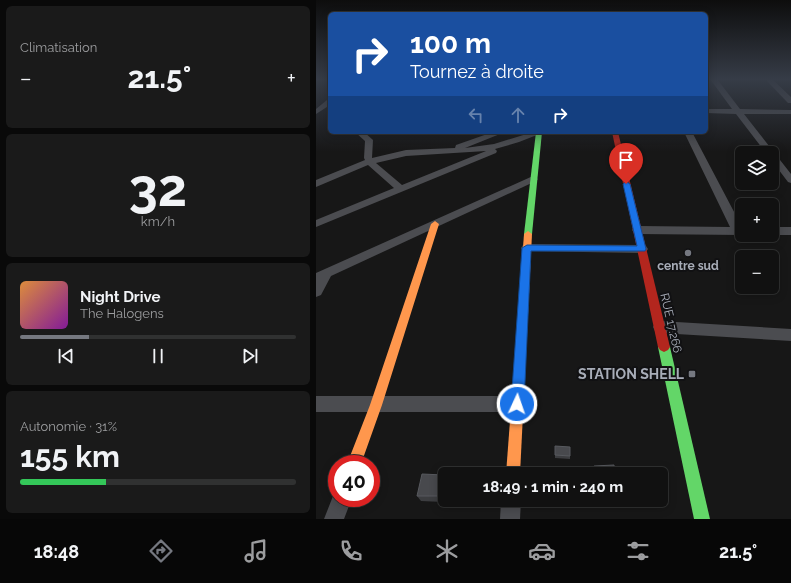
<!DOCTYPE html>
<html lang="fr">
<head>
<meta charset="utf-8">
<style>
  body { margin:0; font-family:Raleway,sans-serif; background:#1a1a1a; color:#f1f3f6; height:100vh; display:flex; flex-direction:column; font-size:15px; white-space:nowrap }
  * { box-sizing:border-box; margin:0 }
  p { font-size:13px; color:#9c9d9f }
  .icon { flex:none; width:22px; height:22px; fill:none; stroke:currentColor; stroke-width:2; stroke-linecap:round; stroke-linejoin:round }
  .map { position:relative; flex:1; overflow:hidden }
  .panel { display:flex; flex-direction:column; gap:6px; padding:6px; background:#090909; width:316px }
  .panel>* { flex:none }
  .hud { position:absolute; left:12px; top:12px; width:380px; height:122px; border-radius:6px; box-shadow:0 2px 10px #0003,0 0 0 1px #303131; background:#1a4fa0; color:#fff; overflow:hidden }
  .controls { position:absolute; left:419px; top:146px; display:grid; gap:8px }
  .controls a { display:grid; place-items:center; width:44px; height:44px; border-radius:6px; background:#111; box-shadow:0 2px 10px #0003,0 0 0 1px #303131; font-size:20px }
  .speed { position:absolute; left:12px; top:455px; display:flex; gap:8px; font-size:20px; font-weight:700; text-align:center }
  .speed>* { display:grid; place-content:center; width:52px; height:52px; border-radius:50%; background:#111; box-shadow:0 2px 10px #0003,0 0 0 1px #303131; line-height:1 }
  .speed .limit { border:6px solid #d22; background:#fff; color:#111 }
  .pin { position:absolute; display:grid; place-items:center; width:34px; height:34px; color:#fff; margin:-41px -17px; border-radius:50% 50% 50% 0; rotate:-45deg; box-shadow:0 0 4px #0007 }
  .pin .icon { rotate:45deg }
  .me { position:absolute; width:44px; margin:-22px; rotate:3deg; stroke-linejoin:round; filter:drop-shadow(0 0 3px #0008) }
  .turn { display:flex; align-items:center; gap:14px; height:84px; padding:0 16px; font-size:18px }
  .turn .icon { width:52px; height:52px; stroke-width:2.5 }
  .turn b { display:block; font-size:28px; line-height:34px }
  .lanes { display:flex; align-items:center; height:38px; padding:0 16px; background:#0003; justify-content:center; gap:20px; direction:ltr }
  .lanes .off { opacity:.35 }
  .big { font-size:30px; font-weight:700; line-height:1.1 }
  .panel .tile { flex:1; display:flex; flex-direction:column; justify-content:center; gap:6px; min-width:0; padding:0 14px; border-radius:6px; background:#1a1a1a }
  .panel .dial { align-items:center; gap:0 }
  .dial b { font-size:52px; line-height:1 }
  .song { display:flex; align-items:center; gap:12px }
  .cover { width:48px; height:48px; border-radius:6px; background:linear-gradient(135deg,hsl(30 70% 55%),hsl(290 70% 35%)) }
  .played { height:4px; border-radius:2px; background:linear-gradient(90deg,#757880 25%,#303131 25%) }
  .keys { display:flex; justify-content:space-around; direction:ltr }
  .heat { display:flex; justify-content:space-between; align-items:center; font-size:22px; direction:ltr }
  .charge { height:6px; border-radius:3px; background:linear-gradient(90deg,#34c759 31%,#303131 0) }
  .trip { position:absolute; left:122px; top:467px; width:230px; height:40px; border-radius:6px; background:#111; box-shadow:0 2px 10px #0003,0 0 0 1px #303131; font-weight:700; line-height:40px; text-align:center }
  .tabs { display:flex; height:64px; justify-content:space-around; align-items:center; background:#070707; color:#9c9d9f }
  .tabs .icon { width:28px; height:28px }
  .tabs .on { color:#757880 }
  .tabs b { font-size:18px; color:#f1f3f6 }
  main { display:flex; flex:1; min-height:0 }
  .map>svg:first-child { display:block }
</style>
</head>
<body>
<main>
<section class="panel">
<div class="tile"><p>Climatisation</p>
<div class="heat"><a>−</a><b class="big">21.5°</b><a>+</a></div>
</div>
<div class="tile dial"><b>32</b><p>km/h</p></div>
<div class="tile">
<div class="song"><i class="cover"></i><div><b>Night Drive</b><p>The Halogens</p></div></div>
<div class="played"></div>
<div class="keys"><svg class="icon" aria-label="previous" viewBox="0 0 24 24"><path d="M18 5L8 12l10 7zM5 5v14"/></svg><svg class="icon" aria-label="pause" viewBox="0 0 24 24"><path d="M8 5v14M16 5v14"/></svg><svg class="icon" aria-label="next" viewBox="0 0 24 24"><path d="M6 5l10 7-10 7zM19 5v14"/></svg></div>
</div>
<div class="tile"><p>Autonomie · 31%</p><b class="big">155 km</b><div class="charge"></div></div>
</section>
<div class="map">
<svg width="475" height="519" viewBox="0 0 475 519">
  <rect width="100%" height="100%" fill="#171717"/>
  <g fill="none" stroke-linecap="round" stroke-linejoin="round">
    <!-- street -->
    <g fill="#4b4c50" fill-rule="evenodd">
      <polygon points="394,79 401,79 424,109 475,110 475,114 428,114 475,174 475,183 472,182 456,161 456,153 450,153 420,114 390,113 390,109 416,109"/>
      <polygon points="449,79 456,79 475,97 475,103 472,103"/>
      <polygon points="11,100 14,100 14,105 0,114 0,109"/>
      <path d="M39 132H48L57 140 56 158 90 150 139 148 140 145 177 132H189L149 148 178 144 217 132 226 133 203 142 179 149 181 151 180 153 0 227V220L78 188 52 165 0 187V180L49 160 48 158 49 141ZM170 151 86 185 60 163 90 156Z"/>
      <polygon points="368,132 376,132 426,227 426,235 322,234 318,233 316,230 318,227 322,226 414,227"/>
      <polygon points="217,176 222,179 220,181 15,276 5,295 0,297 0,273"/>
      <rect x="456" y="227" width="19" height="8"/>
      <polygon points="211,244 326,245 330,246 332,249 330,252 326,253 207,251 205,248 207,245"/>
      <polygon points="344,321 475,329 475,341 344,333 339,331 337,327 339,323"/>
      <polygon points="0,396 201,396 207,398 209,404 207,410 201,412 0,412"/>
      <polygon points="21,490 21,498 36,498 28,519 8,519 19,491"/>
      <polygon points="185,500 205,500 204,519 184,519"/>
    </g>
    <!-- fast -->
    <g fill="#63d668" fill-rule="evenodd">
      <polygon points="220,132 226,132 216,234 212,237 208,234"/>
      <polygon points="348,342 352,344 354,347 394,519 378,519 342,347 344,344"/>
    </g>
    <!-- slow -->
    <g fill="#ff974d" fill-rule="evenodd">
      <polygon points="119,221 123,224 66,405 45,464 31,464 54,405 115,224"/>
      <polygon points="212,231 216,234 204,474 190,474 208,234"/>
    </g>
    <!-- jam -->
    <polygon fill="#b3261e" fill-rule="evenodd" points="296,132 302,132 354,347 352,350 348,352 344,350 342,347"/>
  </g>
  <!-- wall -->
  <g fill="#3c3d40">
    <polygon points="239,446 254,447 254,459 239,458"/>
    <polygon points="278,466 299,474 277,474 277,471"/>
    <polygon points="128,475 127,502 105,501 101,496"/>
    <polygon points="280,500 298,500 296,505 280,506"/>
  </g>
  <!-- shaded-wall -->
  <polygon fill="#28292a" points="128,475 129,477 129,491 127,502 124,496"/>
  <!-- building -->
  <g fill="#48494d" stroke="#57595e">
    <polygon points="239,446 254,447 254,456 239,455"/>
    <polygon points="298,465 299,474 279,474 278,466"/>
    <polygon points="106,474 128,475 124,496 101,496"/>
    <polygon points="281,500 298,500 281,501"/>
  </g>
  <!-- sky -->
  <linearGradient id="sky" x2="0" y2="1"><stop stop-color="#0d0d0d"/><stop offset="0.52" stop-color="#363c47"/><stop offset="1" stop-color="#363c47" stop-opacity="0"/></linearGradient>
  <rect width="475" height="152" fill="url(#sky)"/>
  <!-- route -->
  <polygon fill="#1a73e8" stroke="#114b97" points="310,181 314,184 330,249 329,251 215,251 208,404 206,408 201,410 197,408 195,404 206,248 211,245 321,246 307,184"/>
  <!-- markers -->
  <g fill="#757880" stroke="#111113" stroke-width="1.5">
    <circle cx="372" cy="253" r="4"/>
    <rect x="372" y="370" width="8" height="8" rx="2"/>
  </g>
  <g text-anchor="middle" stroke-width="4" stroke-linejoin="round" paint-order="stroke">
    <!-- poi labels -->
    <g font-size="12" font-weight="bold" fill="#a8adb8" stroke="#111113">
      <text x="372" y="270">centre sud</text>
    </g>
    <!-- street labels -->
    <g font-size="12" fill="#a8adb8" stroke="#111113">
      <text transform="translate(355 323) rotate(77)" y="4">RUE 17.266</text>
    </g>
    <!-- near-poi labels -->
    <g font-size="14" font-weight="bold" fill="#a8adb8" stroke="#111113" text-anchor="end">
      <text x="368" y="379">STATION SHELL</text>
    </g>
  </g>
</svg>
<div class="controls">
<a><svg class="icon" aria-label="layers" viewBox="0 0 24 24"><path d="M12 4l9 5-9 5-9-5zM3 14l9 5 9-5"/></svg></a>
<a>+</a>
<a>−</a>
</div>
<div class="speed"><div class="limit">40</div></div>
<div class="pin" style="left:310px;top:184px;background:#d93025"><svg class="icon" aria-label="arrive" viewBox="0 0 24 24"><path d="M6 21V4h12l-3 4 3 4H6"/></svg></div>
<svg class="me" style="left:201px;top:404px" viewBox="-20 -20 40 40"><circle r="17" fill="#1a73e8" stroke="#fff" stroke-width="3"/><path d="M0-11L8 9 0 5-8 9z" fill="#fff"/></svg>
<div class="trip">18:49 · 1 min · 240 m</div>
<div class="hud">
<div class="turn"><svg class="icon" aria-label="right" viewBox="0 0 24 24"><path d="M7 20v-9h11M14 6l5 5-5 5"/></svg><div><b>100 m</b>Tournez à droite</div></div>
<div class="lanes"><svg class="icon off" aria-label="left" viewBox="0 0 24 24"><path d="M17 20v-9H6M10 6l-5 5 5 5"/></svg><svg class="icon off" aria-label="ahead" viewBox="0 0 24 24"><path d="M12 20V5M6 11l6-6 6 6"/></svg><svg class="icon" aria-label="right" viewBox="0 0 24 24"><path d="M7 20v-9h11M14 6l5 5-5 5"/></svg></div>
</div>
</div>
</main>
<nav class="tabs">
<b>18:48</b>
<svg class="icon on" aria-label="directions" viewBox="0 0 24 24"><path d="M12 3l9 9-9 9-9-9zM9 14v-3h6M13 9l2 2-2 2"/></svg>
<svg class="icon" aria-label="music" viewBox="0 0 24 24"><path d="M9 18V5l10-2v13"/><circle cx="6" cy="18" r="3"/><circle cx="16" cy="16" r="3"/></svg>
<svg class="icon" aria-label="phone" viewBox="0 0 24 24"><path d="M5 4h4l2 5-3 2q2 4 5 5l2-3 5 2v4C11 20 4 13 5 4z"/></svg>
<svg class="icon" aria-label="climate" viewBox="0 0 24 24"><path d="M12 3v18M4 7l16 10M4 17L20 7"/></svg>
<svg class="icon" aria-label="car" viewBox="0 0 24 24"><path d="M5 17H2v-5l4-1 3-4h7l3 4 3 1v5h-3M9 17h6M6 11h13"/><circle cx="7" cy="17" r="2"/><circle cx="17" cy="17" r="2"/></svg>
<svg class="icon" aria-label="filters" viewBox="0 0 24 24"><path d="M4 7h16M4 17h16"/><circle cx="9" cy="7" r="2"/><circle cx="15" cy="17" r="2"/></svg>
<b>21.5°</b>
</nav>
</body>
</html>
